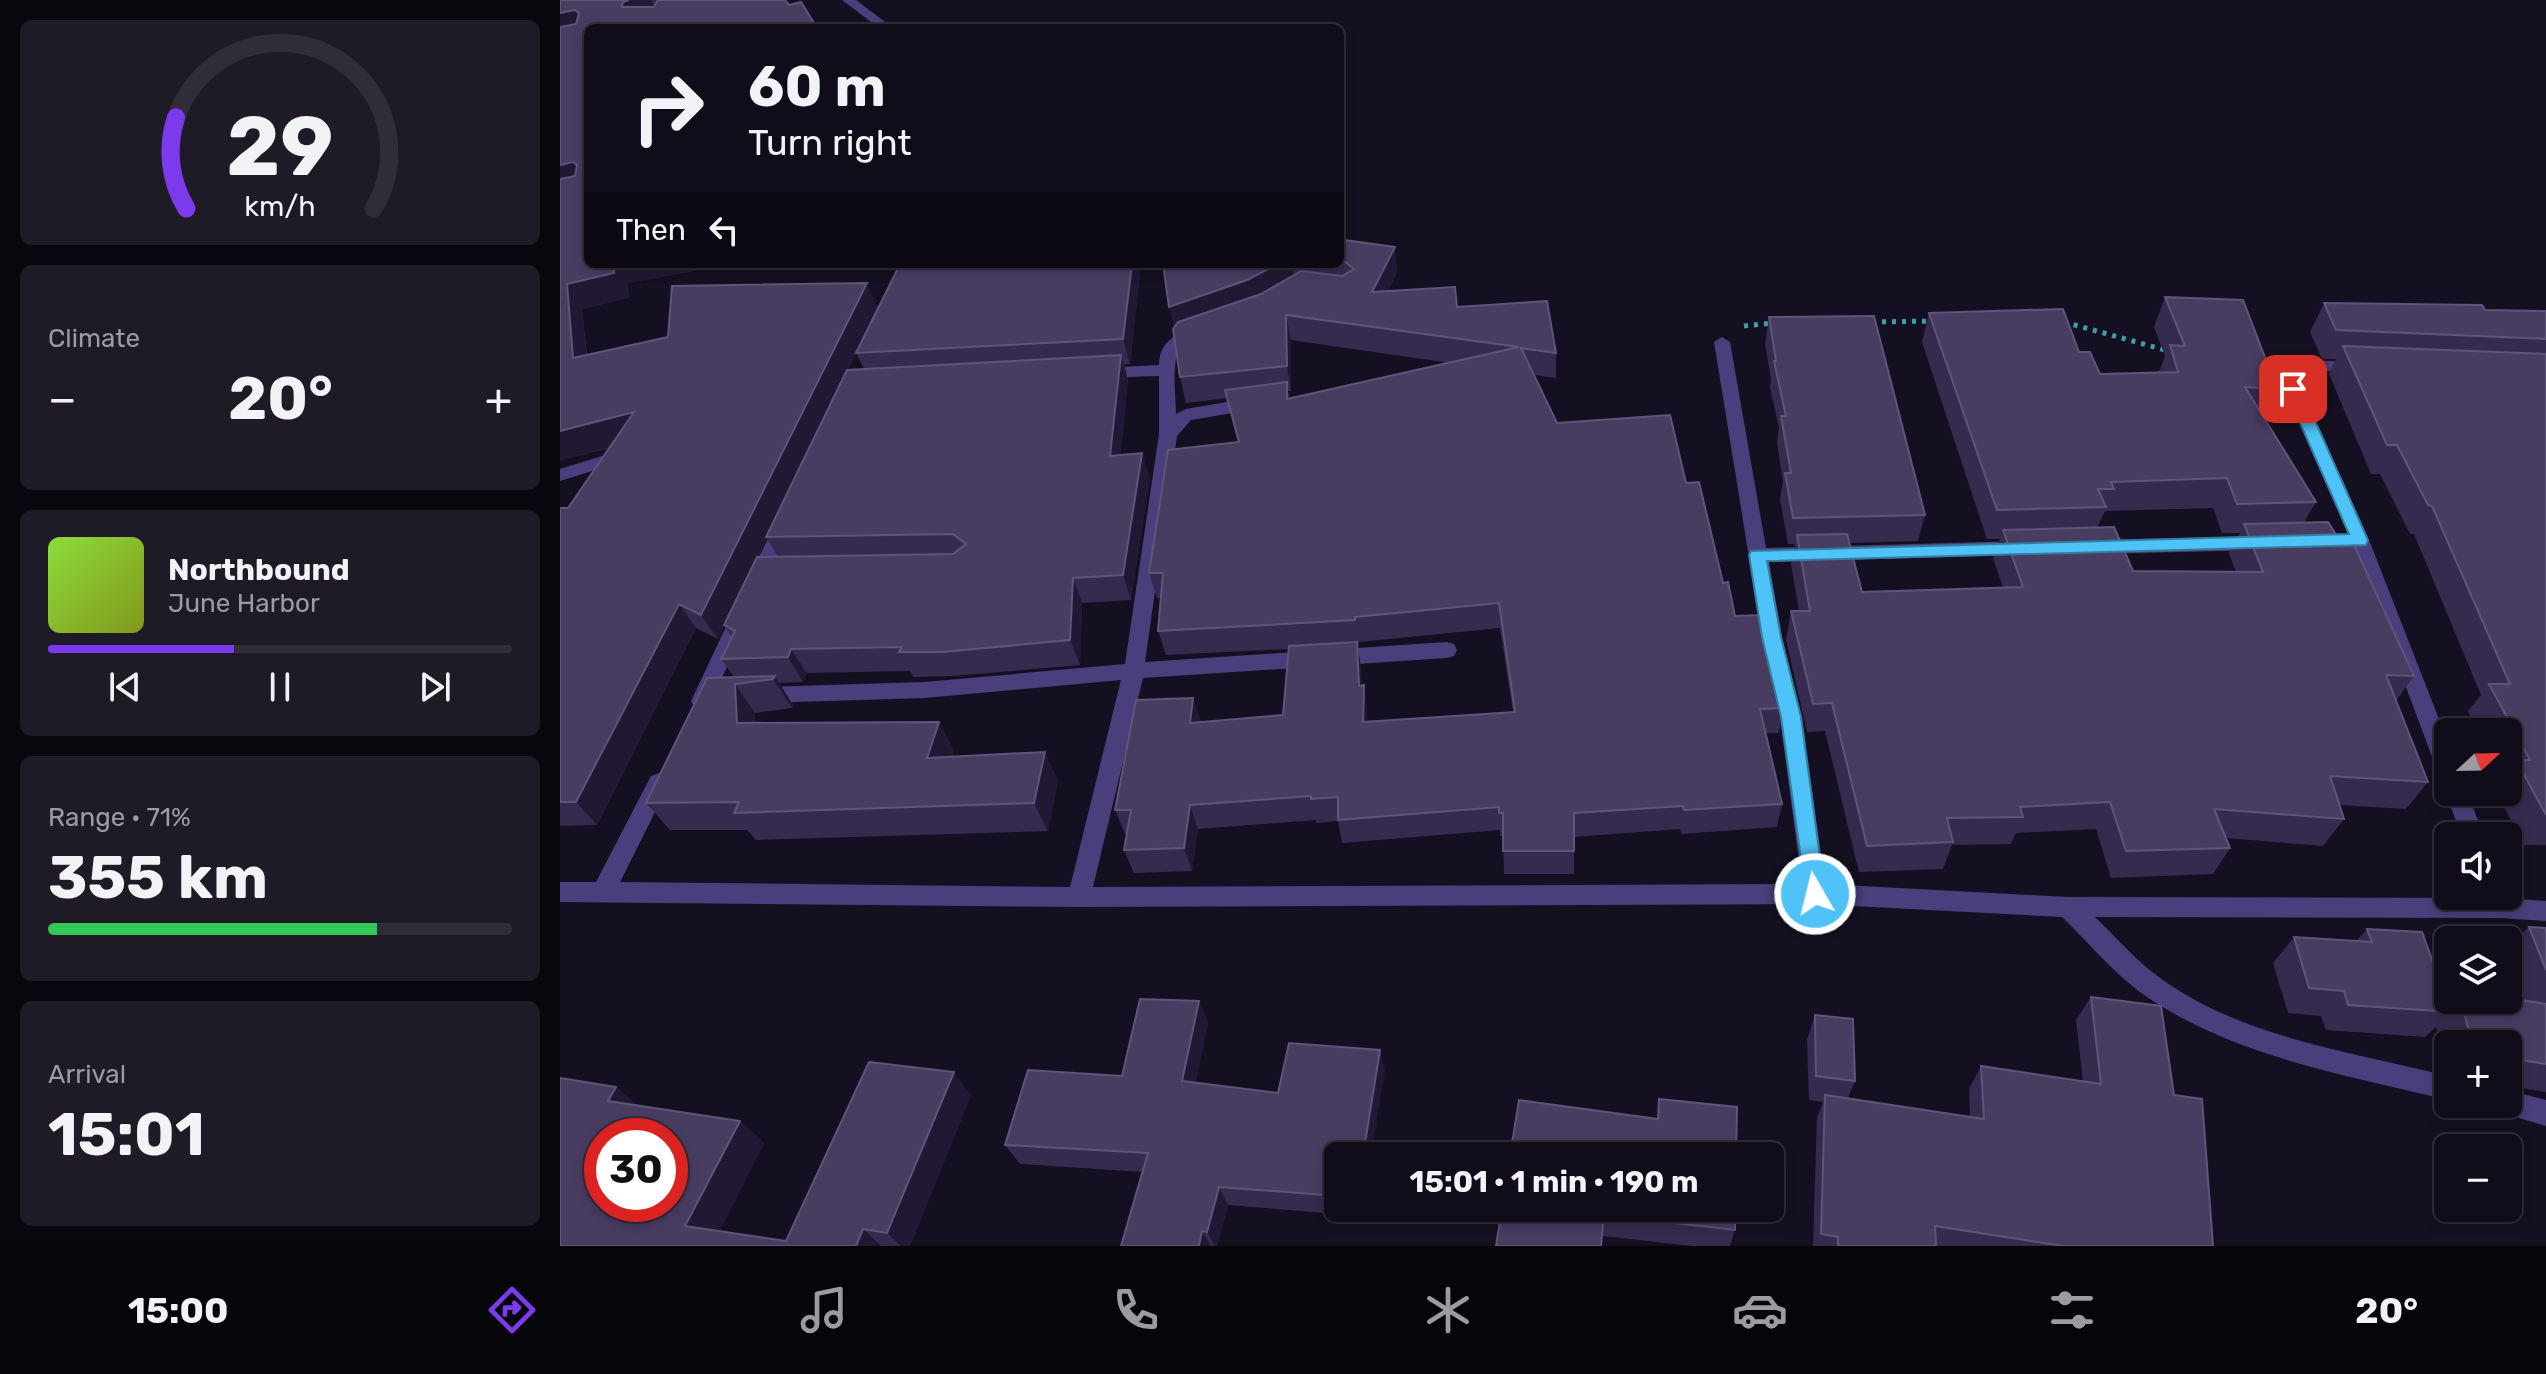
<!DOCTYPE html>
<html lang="en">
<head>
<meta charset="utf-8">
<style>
  body { margin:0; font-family:Rubik,sans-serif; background:#1e1a26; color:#f1f3f6; height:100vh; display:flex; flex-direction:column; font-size:30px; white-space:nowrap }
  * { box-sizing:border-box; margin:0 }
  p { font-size:26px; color:#9c9ba2 }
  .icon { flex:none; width:44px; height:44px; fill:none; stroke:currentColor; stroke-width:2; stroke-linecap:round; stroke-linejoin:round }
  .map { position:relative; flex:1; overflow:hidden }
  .sheet { display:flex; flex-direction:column; gap:20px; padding:20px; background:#09070e; width:560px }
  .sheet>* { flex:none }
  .banner { position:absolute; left:24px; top:24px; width:760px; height:244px; border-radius:12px; box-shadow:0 4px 12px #0003,0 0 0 2px #302c38; background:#100c19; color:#f1f3f6; overflow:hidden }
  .needle { width:52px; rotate:68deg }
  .controls { position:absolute; left:1874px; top:718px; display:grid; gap:16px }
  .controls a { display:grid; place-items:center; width:88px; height:88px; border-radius:12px; background:#100c19; box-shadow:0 4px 12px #0003,0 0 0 2px #302c38; font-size:40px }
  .speed { position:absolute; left:24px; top:1118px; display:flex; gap:16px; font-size:40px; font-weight:700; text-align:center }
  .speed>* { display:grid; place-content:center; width:104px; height:104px; border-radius:50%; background:#100c19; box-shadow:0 4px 12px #0003,0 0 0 2px #302c38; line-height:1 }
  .speed .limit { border:12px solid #d22; background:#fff; color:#111 }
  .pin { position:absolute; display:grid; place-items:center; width:68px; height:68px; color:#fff; margin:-34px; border-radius:16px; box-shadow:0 4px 12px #0006 }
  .me { position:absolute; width:88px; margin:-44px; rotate:352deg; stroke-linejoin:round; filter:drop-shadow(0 0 6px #0008) }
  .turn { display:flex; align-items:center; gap:28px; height:168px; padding:0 32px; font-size:36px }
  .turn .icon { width:104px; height:104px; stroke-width:2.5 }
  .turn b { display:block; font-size:56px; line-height:68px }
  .then { display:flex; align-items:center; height:76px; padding:0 32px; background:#0003; gap:16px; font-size:30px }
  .big { font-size:60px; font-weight:700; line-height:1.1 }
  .sheet .tile { flex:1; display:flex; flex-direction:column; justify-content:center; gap:12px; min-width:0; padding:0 28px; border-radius:12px; background:#1e1a26 }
  .sheet .dial { align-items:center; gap:0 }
  .dial svg { height:208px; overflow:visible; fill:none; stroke:#302c38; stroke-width:7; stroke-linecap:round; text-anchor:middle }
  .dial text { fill:#f1f3f6; stroke:none }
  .song { display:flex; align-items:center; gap:24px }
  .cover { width:96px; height:96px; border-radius:12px; background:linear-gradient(135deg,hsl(90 70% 55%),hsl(70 70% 35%)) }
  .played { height:8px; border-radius:4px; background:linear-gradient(90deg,#7c3aed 40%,#302c38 40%) }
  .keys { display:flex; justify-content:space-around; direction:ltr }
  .heat { display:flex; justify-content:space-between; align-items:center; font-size:44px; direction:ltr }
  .charge { height:12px; border-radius:6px; background:linear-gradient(90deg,#34c759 71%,#302c38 0) }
  .trip { position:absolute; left:764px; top:1142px; width:460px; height:80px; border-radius:12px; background:#100c19; box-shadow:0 4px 12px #0003,0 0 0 2px #302c38; font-weight:700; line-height:80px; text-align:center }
  .dock { display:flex; height:128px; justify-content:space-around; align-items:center; background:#06050a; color:#9c9ba2 }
  .dock .icon { width:56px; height:56px }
  .dock .active { color:#7c3aed }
  .dock b { font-size:36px; color:#f1f3f6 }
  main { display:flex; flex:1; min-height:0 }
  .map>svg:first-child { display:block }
</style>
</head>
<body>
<main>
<section class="sheet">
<div class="tile dial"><svg viewBox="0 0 100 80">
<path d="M14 69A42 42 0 1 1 86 69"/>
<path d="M14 69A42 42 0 0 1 10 34" stroke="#7c3aed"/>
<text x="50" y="56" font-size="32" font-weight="700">29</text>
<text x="50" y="72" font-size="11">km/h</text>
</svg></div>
<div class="tile"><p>Climate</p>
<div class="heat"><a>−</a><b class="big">20°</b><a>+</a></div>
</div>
<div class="tile">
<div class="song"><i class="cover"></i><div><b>Northbound</b><p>June Harbor</p></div></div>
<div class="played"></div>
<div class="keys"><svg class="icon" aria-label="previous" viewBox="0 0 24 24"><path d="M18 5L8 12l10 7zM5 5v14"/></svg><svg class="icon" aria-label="pause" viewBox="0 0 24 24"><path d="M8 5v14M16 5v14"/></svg><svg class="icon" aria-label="next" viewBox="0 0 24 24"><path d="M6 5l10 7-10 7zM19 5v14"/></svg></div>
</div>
<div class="tile"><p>Range · 71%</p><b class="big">355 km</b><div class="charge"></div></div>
<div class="tile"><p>Arrival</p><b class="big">15:01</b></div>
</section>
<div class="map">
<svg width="1986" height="1246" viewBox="0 0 1986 1246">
  <rect width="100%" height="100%" fill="#151021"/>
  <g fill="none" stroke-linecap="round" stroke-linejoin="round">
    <!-- path -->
    <g stroke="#39a1aa" stroke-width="5" stroke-dasharray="4 6" stroke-linecap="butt">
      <polyline points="1312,322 1374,321"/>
      <polyline points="1504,322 1605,350"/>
      <polyline points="1184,326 1214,323"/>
    </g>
    <!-- street -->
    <g fill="#4a3f7c" fill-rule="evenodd">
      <polygon points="282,0 296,0 333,28 319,28"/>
      <path d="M638 327 644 328 646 332C640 339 631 339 623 344 610 354 616 398 616 414L626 409 696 397 705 403 696 409 631 420 617 436 585 662 887 642 894 644 897 650 894 656 887 658 583 678 533 887 1242 884 1220 717 1202 637 1154 342 1162 337 1170 342 1206 548 1461 541 1471 548 1461 555 1209 562 1222 637 1242 717 1265 884 1507 897 1941 898 1986 901V921L1941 918 1535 917C1557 938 1578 963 1603 980 1684 1038 1793 1052 1888 1076V1100C1786 1075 1676 1057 1587 997 1557 977 1528 942 1502 917L1255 904 519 907 0 902V882H36L91 776 99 773 107 776 110 782 60 882 510 887 561 680 365 698 201 703 194 701 191 695 194 689 201 687 365 682 565 664 599 434V376L540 378 532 373 540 368 599 365C599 341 618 332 638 327Z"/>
      <polygon points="1722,359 1798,362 1806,367 1798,372 1733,370 1809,540 1888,742 1888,779 1880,776 1877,770 1791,540 1714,364"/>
      <polygon points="52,453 61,459 58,463 0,481 0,469"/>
      <polygon points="225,516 234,523 204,586 197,588 190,586 187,581 216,523"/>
      <polygon points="1701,536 1711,543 1701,550 1537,554 1527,547 1537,540"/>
      <polygon points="182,607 189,609 192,614 151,701 148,707 141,709 134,707 131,701 172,614 175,609"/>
      <polygon points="1888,786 1888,792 1907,792 1924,836 1902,836 1885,792"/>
      <polygon points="1948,1090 1986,1100 1986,1126 1939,1112 1936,1104 1948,1104"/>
    </g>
  </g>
  <!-- wall -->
  <g fill="#362a4e" fill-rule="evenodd">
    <path d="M0 0H225L28 264H171L67 283 69 298 22 309 27 355 318 308 288 370 304 369 296 353 581 264 570 364H564L568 381 560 455 590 478 571 600 522 603 520 665 394 676 353 677 350 671 247 673 243 682 219 683 233 705 232 708 195 713V723L394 750 392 757 498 780 488 831 196 840 187 830H110L86 803 174 677 161 659 172 637 164 626 158 639 136 628 37 825 0 826V508H8L50 448 0 460ZM207 538 218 557H198Z"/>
    <path d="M780 238 785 240 835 247 837 272 828 291 897 307 996 353V378L974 375 997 423 1126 483 1175 616 1224 708 1219 733H1205L1222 804 1217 827 1121 834 1120 829 1014 837V874H944L943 836H940V830L782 843 778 821 756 823V820L638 829 632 871 574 873 564 850 567 834H565L555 810 633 698 641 722 723 715 729 649 606 655 598 631 601 598H597L589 573 678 442 667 398 626 403 620 377 614 327 603 264H780ZM731 340 890 363 730 398 728 391H731ZM940 628 953 712 807 722V710L804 685 802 686 797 645H799V642Z"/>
    <path d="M1605 297 1717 389 1703 417 1756 502 1744 522 1854 676 1836 701 1868 782 1846 809 1779 805 1784 819 1763 846 1666 838 1670 848 1653 874 1551 878 1536 829 1456 833 1451 844 1392 845 1383 869 1299 872 1265 731 1247 732 1226 640 1231 611H1239L1231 564 1235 544H1228L1220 499 1223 481 1217 442 1219 428 1210 388 1211 379 1205 344 1209 317 1365 515 1358 541 1289 543 1302 592 1443 587 1433 559 1440 539H1427L1362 342 1369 313 1519 352 1540 374 1599 372 1605 356 1594 327ZM1653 508 1662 533H1680L1669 553 1676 572 1573 571 1537 528 1545 511Z"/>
    <polygon points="1764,303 1925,310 1986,311 1986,845 1964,845 1936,792 1948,792 1948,732 1918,732 1908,711 1921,695 1854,534 1850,534 1820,474 1811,474 1769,374 1776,359 1762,359 1750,332"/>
    <polygon points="1969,927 1986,928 1986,1092 1948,1086 1948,1044 1888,1044 1888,1074 1886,1072 1876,1027 1865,1037 1766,1030 1761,1016 1728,1013 1713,963 1734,937 1796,941 1807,929 1887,1001 1888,1000 1960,1000 1948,967 1948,947"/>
    <polygon points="1531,997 1614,1095 1653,1246 1253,1246 1257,1117 1263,1102 1249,1100 1247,1040 1255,1015 1295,1081 1288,1098 1410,1117 1409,1089 1421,1066 1523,1081 1516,1020"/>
    <polygon points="639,1001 648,1023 635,1083 718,1093 825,1071 778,1156 778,1208 803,1208 802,1216 668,1205 657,1246 561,1246 583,1172 460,1164 445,1145 562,1076"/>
    <polygon points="56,1087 78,1106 180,1121 204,1143 159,1231 226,1241 411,1095 350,1246 0,1246"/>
    <polygon points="942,1208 1175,1208 1175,1230 1170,1246 1132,1246 1043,1236"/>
  </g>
  <!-- shaded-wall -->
  <g fill="#211834">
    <polygon points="69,0 91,0 99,17 62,7 63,2"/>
    <polygon points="15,10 27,33 0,40 0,13"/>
    <polygon points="13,162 27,186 0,194 0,165"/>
    <polygon points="835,247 837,272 815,317 812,292"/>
    <polygon points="54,264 171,264 67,283 69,298 22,309 29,383 13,358 7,284"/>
    <polygon points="572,264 581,264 570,364 563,339"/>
    <polygon points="718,264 732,264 735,282 616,332 609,307"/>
    <polygon points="307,283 318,308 158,639 141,615"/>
    <polygon points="726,315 731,340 731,391 727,366"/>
    <polygon points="561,355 568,381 558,481 550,456"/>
    <polygon points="74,412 90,437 0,460 0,431"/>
    <polygon points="582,453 590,478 571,600 563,575"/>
    <polygon points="513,578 522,603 520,665 510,640"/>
    <polygon points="119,604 136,628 37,825 16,802"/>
    <polygon points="797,642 801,667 803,708 804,685 807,710 807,746 799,686"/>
    <polygon points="231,649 247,673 243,682 228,657"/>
    <polygon points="215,676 233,705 232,708 213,679"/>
    <polygon points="175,684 195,713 197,751 177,723"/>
    <polygon points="633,698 641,723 630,723"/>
    <polygon points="379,722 394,750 383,786 367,758"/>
    <polygon points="485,752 498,780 488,831 474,803"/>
    <polygon points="630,805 638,829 632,871 624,848"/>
    <polygon points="639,1001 648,1023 632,1101 622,1081"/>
    <polygon points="820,1050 825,1071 811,1156 803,1156"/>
    <polygon points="394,1072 411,1095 350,1246 341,1246 327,1233"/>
    <polygon points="56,1087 83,1110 48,1101"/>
    <polygon points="180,1121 204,1143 152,1246 125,1226"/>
    <polygon points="659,1187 668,1205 657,1246 655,1246 647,1232"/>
    <polygon points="303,1229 321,1246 296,1246"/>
    <polygon points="642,1231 651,1246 639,1246"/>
  </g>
  <!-- building -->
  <g fill="#483c61" stroke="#5f5479" stroke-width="2" fill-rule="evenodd">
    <polygon points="0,0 69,0 63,2 62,7 94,7 98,0 225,0 229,5 241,2 257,28 28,28 28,264 54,264 54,273 7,284 13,358 108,337 112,286 307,283 141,615 119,604 16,802 0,802 0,508 8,508 74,412 0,431 0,179 15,176 17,165 13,162 0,165 0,27 16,24 19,13 15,10 0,13"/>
    <polygon points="780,238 785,240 835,247 812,292 895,287 897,307 987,301 996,353 961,348 997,423 1110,415 1126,483 1139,482 1163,583 1168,582 1175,616 1204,615 1224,708 1200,709 1222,804 1124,810 1123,806 1014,813 1014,851 943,851 943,813 939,813 939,807 778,820 778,797 751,799 751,796 630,805 624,848 564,850 571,810 555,810 576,700 633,698 630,723 723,715 729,646 797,642 799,686 804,685 803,722 955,712 939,603 795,617 795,620 598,631 603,573 589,573 608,450 679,442 665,390 727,382 727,399 959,347 726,315 727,366 620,377 613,329 618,322 701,294 741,271 782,276 794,269 783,260 780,260"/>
    <polygon points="340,264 572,264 563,339 296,353"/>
    <polygon points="603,264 718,264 687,280 609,307"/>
    <polygon points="1605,297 1683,300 1717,389 1685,387 1756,502 1677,504 1667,478 1551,482 1554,489 1538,489 1546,507 1437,510 1369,313 1503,309 1519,352 1530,352 1540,374 1618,372 1610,345 1625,346"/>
    <polygon points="1764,303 1922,305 1925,310 1986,311 1986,339 1776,330"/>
    <polygon points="1314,316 1365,515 1233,518 1225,473 1231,473 1221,416 1226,416 1214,361 1216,361 1209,317"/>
    <polygon points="1783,346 1986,354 1986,815 1956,760 1970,760 1929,684 1950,684 1872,506 1868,505 1837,445 1827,445"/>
    <polygon points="561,355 550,456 582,453 563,575 513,578 510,640 382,652 339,652 342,647 231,649 228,657 161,659 175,631 164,625 197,557 393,554 406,544 393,534 206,537 287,370"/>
    <polygon points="1768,522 1782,544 1794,545 1854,676 1826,675 1868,782 1770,776 1784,819 1654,809 1670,848 1566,851 1550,802 1460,807 1463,817 1387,818 1393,842 1307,846 1272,703 1253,704 1231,611 1250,611 1237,535 1287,534 1302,592 1463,587 1443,530 1554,527 1573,571 1703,572 1684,524"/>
    <polygon points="215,676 213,679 175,684 177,723 379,722 367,758 485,752 474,803 174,813 179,802 86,803 147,678"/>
    <polygon points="1969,927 1986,928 1986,970"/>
    <polygon points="1807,929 1862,932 1891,1012 1788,1005 1784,991 1749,988 1734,937 1812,942"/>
    <polygon points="1531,997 1601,1006 1614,1095 1642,1099 1653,1246 1503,1246 1375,1226 1376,1246 1278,1246 1278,1237 1261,1234 1265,1095 1424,1119 1421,1066 1541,1084"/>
    <polygon points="1948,998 1986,1004 1986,1064 1948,1058 1948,1044 1912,1044 1901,1000 1948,1000"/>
    <polygon points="580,999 639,1001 622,1081 718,1093 729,1043 820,1050 803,1156 778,1156 778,1196 659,1187 647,1232 642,1231 639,1246 561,1246 588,1153 445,1145 468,1070 562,1076"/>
    <polygon points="1255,1015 1293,1019 1295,1081 1256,1076"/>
    <path d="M309 1062 394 1072 327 1233 303 1229 296 1246H0V1078L56 1087 48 1101 180 1121 125 1226 226 1241ZM42 1136H110V1204H42Z"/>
    <polygon points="1099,1099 1177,1107 1176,1156 950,1156 959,1100 1098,1119"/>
    <polygon points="942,1208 1175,1208 1175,1230 1044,1215 1041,1246 936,1246"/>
  </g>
  <!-- route -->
  <polygon fill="#4fc3f7" stroke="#337fa1" stroke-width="2" points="1733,384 1741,389 1808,540 1806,545 1207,561 1221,637 1241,717 1265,894 1262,901 1255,904 1247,901 1221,717 1202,637 1189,555 1191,551 1789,534 1725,389"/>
</svg>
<div class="controls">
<a><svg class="needle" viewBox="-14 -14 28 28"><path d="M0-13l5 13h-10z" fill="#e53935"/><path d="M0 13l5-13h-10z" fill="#9c9ba2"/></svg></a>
<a><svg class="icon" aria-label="sound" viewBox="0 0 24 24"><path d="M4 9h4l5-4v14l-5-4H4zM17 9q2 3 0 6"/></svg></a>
<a><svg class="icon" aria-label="layers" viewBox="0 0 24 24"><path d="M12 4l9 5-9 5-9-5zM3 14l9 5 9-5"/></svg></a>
<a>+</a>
<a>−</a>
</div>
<div class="speed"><div class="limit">30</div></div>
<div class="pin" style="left:1733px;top:389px;background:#d93025"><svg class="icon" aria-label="arrive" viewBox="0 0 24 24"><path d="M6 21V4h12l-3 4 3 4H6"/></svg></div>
<svg class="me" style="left:1255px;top:894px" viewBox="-20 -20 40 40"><circle r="17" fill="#4fc3f7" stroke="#fff" stroke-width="3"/><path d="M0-11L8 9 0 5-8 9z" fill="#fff"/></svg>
<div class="trip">15:01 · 1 min · 190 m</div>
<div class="banner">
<div class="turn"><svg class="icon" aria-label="right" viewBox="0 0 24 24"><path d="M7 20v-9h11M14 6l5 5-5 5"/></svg><div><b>60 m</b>Turn right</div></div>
<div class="then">Then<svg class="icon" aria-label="left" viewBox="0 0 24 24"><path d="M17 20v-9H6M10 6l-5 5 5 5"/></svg></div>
</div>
</div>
</main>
<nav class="dock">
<b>15:00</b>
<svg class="icon active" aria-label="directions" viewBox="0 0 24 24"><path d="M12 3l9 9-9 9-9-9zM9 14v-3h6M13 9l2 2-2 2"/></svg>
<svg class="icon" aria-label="music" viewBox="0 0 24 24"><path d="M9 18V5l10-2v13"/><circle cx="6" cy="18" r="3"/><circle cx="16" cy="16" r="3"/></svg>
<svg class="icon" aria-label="phone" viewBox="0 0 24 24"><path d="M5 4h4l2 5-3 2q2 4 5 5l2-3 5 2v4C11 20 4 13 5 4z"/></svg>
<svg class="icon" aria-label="climate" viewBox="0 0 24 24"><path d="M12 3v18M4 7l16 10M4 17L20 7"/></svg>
<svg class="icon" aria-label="car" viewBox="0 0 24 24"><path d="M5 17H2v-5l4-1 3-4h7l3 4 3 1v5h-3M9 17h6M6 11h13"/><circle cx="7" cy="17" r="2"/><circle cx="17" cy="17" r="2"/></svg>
<svg class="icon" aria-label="filters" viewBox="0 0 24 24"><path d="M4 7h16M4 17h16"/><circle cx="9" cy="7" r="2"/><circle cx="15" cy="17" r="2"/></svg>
<b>20°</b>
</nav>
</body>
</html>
